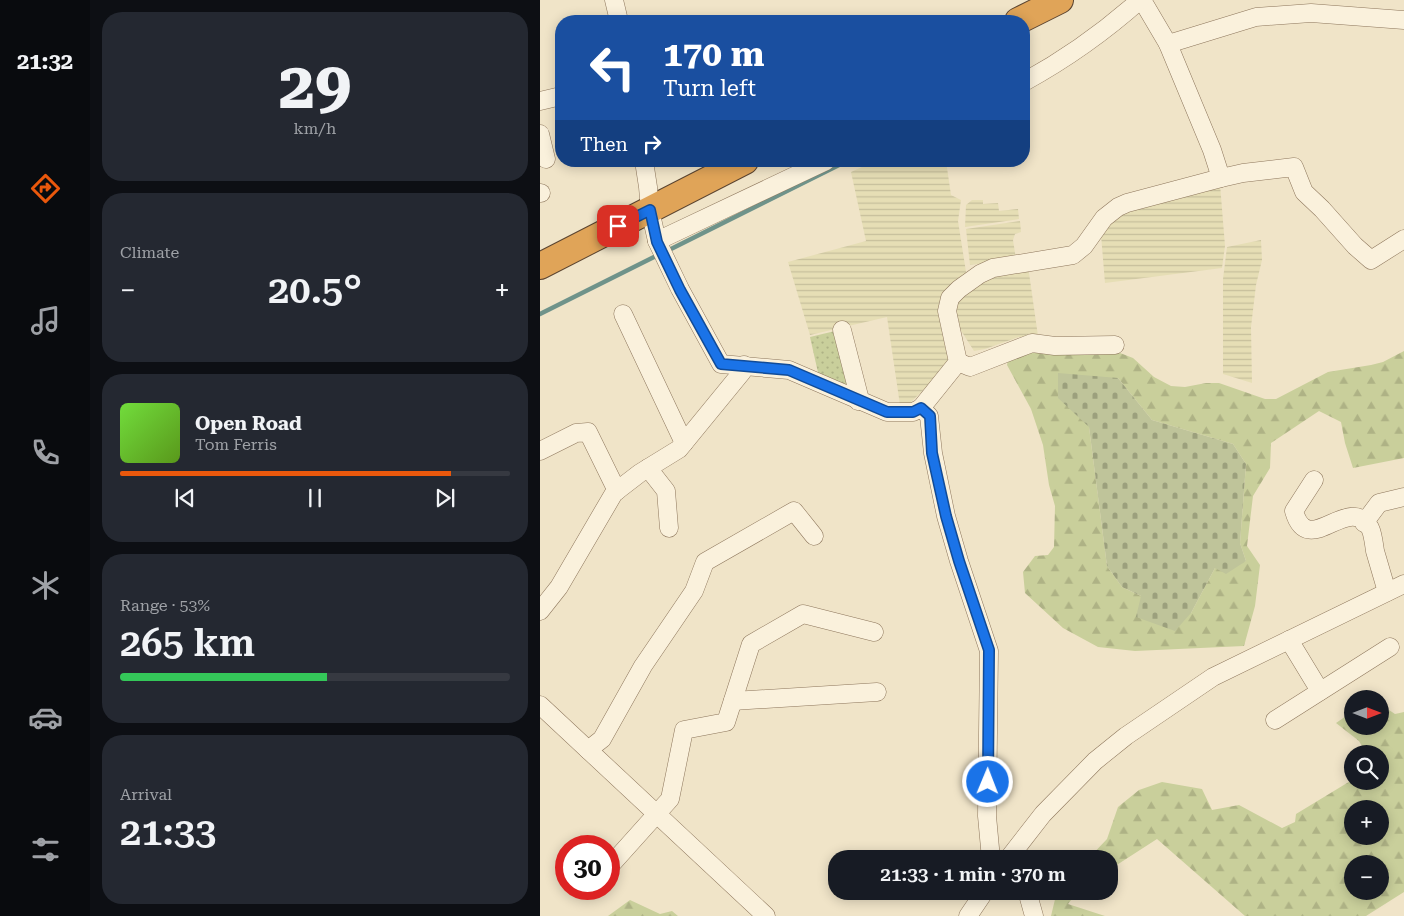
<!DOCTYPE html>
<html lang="en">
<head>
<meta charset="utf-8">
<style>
  body { margin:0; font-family:"Roboto Serif",serif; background:#242831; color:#f1f3f6; height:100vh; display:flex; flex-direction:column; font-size:19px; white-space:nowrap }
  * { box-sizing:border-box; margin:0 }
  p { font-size:16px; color:#9ea1a6 }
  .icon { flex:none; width:28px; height:28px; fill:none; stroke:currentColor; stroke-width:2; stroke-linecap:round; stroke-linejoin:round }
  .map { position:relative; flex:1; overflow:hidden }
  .side { display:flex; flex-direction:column; gap:12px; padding:12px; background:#0d0f14; width:450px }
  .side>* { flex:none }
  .guide { position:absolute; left:15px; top:15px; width:475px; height:152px; border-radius:20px; box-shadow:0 2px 12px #0003; background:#1a4fa0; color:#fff; overflow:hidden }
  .needle { width:32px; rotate:90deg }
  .fabs { position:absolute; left:804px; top:690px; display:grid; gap:10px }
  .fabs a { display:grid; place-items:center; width:45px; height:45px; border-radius:50%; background:#171b24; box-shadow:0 2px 12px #0003; font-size:25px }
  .speed { position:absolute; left:15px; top:835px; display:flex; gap:10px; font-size:25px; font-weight:700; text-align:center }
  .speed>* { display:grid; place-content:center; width:65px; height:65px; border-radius:50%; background:#171b24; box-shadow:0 2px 12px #0003; line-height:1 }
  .speed .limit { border:8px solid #d22; background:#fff; color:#111 }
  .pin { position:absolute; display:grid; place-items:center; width:42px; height:42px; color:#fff; margin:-21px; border-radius:10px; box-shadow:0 2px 8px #0006 }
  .me { position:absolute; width:55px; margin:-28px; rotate:1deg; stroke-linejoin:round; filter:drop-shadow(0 0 4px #0008) }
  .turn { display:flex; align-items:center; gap:18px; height:105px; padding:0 25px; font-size:22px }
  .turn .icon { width:65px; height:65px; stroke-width:2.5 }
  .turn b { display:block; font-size:35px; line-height:42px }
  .then { display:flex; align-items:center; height:48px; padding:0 25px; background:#0003; gap:10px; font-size:19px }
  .big { font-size:38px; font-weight:600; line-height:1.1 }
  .side .card { flex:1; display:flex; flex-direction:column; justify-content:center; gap:8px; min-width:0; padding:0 18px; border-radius:20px; background:#242831 }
  .side .dial { align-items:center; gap:0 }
  .dial b { font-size:65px; line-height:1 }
  .song { display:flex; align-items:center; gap:15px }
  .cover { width:60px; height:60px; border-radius:8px; background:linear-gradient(135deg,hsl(100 70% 55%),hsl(90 70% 35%)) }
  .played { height:5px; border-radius:2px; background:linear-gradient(90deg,#ea580c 85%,#363941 85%) }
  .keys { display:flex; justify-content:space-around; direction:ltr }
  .heat { display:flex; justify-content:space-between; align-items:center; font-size:28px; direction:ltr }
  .charge { height:8px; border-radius:4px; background:linear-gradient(90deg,#34c759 53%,#363941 0) }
  .trip { position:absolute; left:288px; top:850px; width:290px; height:50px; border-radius:20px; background:#171b24; box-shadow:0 2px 12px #0003; font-weight:600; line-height:50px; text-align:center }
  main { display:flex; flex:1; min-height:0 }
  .tab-bar { display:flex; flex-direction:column; width:90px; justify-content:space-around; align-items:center; background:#090b0e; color:#9ea1a6 }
  .tab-bar .icon { width:35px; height:35px }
  .tab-bar .active { color:#ea580c }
  .tab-bar b { font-size:22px; color:#f1f3f6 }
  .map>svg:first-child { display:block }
</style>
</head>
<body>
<main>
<nav class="tab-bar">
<b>21:32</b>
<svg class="icon active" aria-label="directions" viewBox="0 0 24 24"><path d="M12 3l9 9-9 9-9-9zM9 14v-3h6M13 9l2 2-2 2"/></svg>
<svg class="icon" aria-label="music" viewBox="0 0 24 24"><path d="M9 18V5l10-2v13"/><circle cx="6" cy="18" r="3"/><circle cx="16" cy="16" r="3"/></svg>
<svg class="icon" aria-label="phone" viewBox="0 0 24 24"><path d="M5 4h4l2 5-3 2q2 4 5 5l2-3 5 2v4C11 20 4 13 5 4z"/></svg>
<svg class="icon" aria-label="climate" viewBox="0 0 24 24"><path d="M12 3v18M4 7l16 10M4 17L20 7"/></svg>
<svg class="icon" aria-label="car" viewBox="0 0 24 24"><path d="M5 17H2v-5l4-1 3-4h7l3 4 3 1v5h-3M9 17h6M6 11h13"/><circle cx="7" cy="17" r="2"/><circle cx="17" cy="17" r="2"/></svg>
<svg class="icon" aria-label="filters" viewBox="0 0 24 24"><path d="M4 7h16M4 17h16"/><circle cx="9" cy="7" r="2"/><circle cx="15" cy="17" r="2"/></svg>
</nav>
<section class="side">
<div class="card dial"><b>29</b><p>km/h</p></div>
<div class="card"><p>Climate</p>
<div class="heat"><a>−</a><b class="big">20.5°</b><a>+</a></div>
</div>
<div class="card">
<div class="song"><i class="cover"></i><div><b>Open Road</b><p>Tom Ferris</p></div></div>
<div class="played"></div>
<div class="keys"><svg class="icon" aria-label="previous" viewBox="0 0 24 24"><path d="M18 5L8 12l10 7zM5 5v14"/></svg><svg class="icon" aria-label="pause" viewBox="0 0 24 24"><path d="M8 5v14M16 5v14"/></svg><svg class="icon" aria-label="next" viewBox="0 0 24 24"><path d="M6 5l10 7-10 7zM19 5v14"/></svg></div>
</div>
<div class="card"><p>Range · 53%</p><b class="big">265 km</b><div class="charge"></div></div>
<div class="card"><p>Arrival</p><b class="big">21:33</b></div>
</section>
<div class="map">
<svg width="864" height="916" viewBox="0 0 864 916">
  <defs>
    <pattern id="farmland-rules" width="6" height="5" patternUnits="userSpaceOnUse" patternTransform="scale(1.25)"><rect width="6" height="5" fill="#e6deb5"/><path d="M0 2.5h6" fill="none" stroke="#c6bf9b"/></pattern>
    <pattern id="grass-dots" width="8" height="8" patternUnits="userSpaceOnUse" patternTransform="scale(1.25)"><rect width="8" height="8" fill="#c9cf9b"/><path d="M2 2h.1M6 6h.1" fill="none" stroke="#aeb285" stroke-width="1.8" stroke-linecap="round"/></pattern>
    <pattern id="forest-firs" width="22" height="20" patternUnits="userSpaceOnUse" patternTransform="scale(1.25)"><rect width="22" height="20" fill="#c9cf9b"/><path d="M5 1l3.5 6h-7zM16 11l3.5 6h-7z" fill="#aeb285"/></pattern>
    <pattern id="cemetery-stones" width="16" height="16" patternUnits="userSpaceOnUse" patternTransform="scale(1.25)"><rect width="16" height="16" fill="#bfc49a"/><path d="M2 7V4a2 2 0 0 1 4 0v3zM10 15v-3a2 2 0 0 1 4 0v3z" fill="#9ca07d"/></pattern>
  </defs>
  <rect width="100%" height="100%" fill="#f0e4c8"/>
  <!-- farmland -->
  <g fill="url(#farmland-rules)">
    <polygon points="335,161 406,161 411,195 421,200 418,221 427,278 403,304 399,305 411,363 368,405 360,405 347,317 270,335 248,262 326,241 311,172"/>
    <polygon points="680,184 685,246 682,268 565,283 561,235 568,223 584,211"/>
    <polygon points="432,200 443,200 443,204 458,203 459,211 478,209 479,219 425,227 426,205"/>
    <polygon points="480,221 481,232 475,234 473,240 476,259 430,265 426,229"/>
    <polygon points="721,240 722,260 716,285 711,327 712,383 683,374 683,279 687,247"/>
    <polygon points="488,266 498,336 479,337 445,349 434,351 420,329 414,305 437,282"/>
  </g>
  <!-- grass -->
  <polygon fill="url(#grass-dots)" points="295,331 310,394 279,377 270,337"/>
  <!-- forest -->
  <g fill="url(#forest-firs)" fill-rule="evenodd">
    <path d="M487 350 568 351 580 353 593 358 614 377 631 386 645 387 666 383H679L725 399H736L788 372 831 365 843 362 864 351V458L813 468 805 443 801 422 779 411 731 443 730 468 713 496 707 546 720 565 715 606 704 646 595 651 558 647 523 628 485 593 483 572 495 556 508 555 514 547 515 506 509 485 503 445 491 409 467 365 469 356ZM578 378 612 420 693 444 706 464 700 543 706 561 675 568 651 613 601 596 582 587 567 566 549 427Z"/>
    <path d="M840 704 855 714 864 712V892L826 916H705L617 839 569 870V859H548L567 839 578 807 599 790 622 782 662 789 672 810 699 805 742 828 755 822 756 814 812 780V781H840V754H827L819 741 796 723 812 712V726H840ZM812 809H840V836H812ZM812 864H840V891H812Z"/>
    <polygon points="517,891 538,891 528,904 565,916 511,916"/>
    <polygon points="90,900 120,914 132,911 138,916 68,916"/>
  </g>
  <!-- cemetery -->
  <polygon fill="url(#cemetery-stones)" points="518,373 578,378 612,420 693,444 706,464 700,543 706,561 686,574 675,568 651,613 635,631 596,617 601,596 582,587 567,566 549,427 518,398"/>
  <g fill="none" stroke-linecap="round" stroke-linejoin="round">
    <!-- stream -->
    <g stroke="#6f938a" stroke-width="4.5">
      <polyline points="127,251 307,161"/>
      <polyline points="0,314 120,254"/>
    </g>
    <!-- minor casing -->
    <g stroke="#8d765c" stroke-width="19">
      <g id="minor">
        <polyline points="74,0 79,21"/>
        <polyline points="602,0 628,44 672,150 681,178"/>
        <polyline points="628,44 716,17 771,13 864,20"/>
        <path d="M484 82C526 59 564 32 600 0"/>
        <polyline points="0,101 21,96"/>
        <polyline points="0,134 6,159"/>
        <polyline points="104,161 108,187 110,210 117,241 140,289 181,364 249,370 347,412 373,412 381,408 389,416 393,453 406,516 419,561 449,651 447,816 451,859"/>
        <polyline points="0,193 1,193"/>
        <polyline points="117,241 286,161"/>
        <polyline points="83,314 144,443"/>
        <polyline points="302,330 319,396 318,401"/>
        <polyline points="418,362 430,367 492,343 515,346 575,345"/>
        <polyline points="381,408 418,362 407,311 410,298 419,289 440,274 453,268 533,255 544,246 564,218 578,207 587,203 681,178 703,173 754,167 764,192 782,209 815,246 831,260 864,239"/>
        <polyline points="0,451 36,433 48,432 77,491"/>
        <polyline points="108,468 126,491 129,528"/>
        <path d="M774 480 754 511C768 561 809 491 830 528 833 534 834 544 835 551 839 565 843 578 847 592"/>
        <polyline points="824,523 839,503 864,497"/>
        <polyline points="0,611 19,587 74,493 100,473 139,449 202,372 204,365"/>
        <polyline points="749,640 780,691"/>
        <polyline points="193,701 337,692"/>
        <polyline points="0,705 226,916"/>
        <polyline points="735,720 850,647"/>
        <polyline points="48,750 62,739 103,666 154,591 165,562 254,511 274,536"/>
        <polyline points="468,859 503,814 555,761 586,736 673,677 864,584"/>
        <polyline points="69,867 130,799 144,730 186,722 211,644 263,614 334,632"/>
        <polyline points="487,891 494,916"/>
        <polyline points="428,916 445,891"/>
      </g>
    </g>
    <!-- highway casing -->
    <g stroke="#5b4430" stroke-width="28">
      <g id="highway">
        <polyline points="478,21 520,0"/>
        <polyline points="0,266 205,161"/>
      </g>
    </g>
    <!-- minor -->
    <use href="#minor" stroke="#faf1dc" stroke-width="18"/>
    <!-- highway -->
    <use href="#highway" stroke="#e0a458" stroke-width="26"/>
  </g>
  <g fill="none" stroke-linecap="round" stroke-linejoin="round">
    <!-- route casing -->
    <g stroke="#114b97" stroke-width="12">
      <polyline id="route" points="78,226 110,210 117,242 140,290 181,364 249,370 347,412 373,412 381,408 390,416 392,453 406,516 419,561 449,650 448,782"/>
    </g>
    <!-- route -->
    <use href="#route" stroke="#1a73e8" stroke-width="9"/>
  </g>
</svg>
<div class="fabs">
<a><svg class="needle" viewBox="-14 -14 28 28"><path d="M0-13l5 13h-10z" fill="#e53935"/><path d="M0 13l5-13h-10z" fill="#9ea1a6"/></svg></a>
<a><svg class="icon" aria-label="search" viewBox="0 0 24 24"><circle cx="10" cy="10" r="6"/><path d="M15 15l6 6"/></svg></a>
<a>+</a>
<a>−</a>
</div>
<div class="speed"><div class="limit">30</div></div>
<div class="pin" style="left:78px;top:226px;background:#d93025"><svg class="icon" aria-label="arrive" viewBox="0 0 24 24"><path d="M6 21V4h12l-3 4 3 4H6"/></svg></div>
<svg class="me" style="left:448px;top:782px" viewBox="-20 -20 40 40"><circle r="17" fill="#1a73e8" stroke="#fff" stroke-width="3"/><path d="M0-11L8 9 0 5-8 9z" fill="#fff"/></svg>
<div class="trip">21:33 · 1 min · 370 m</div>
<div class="guide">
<div class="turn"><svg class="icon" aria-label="left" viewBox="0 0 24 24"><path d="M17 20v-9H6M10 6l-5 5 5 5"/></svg><div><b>170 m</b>Turn left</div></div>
<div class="then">Then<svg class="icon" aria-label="right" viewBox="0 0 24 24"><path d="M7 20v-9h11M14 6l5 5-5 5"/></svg></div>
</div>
</div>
</main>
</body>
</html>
